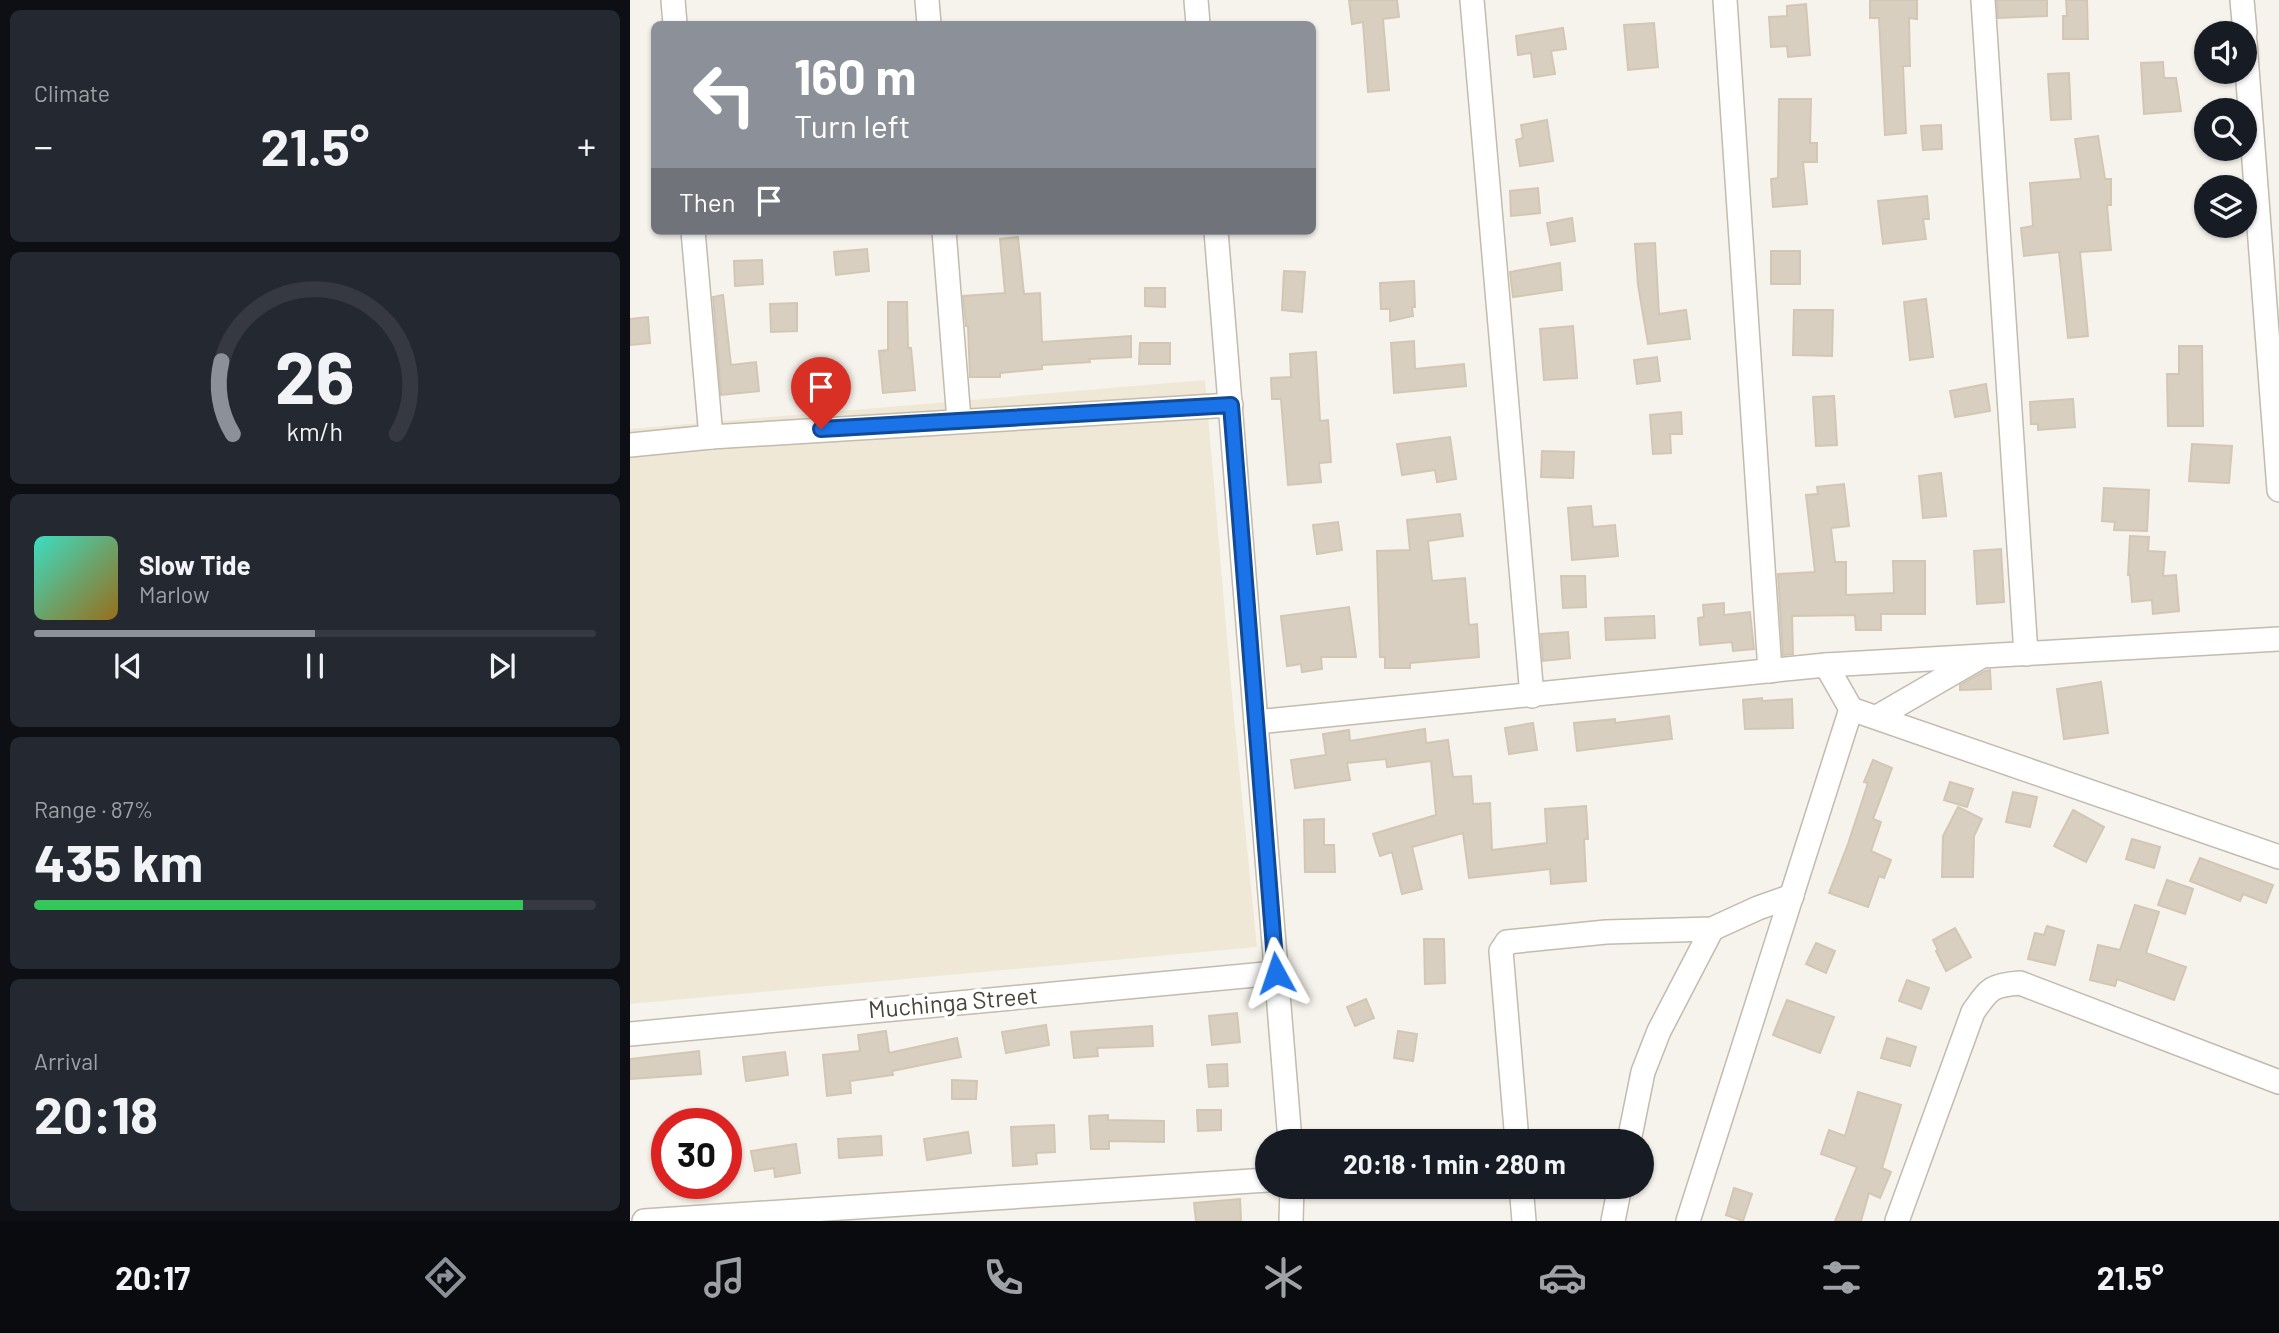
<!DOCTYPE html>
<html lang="en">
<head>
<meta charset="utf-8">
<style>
  body { margin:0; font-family:Barlow,sans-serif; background:#242831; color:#f1f3f6; height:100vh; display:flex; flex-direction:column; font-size:26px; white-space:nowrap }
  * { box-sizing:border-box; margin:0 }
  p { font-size:23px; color:#9ea1a6 }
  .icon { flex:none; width:38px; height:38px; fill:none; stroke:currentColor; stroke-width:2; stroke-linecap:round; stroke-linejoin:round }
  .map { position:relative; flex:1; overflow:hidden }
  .side { display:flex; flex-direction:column; gap:10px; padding:10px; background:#0d0f14; width:630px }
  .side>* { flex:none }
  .banner { position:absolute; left:21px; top:21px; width:665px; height:214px; border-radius:10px; box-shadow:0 2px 5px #0004; background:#8c9099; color:#fff; overflow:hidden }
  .controls { position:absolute; left:1564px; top:21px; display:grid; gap:14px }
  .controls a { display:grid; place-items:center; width:63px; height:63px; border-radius:50%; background:#171b24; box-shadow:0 2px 5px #0004; font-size:35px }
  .speed { position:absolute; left:21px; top:1108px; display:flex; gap:14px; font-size:35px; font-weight:700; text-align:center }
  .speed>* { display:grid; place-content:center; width:91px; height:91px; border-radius:50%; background:#171b24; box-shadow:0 2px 5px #0004; line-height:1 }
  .speed .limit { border:10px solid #d22; background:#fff; color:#111 }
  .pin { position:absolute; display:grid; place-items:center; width:60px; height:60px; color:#fff; margin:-72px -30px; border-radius:50% 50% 50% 0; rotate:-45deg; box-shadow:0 0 7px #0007 }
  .pin .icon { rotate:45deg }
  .me { position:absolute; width:77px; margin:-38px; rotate:355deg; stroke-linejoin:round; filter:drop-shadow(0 0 5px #0008) }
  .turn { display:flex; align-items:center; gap:24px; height:147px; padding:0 28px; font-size:32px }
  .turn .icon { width:91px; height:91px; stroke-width:2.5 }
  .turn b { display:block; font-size:49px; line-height:60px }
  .then { display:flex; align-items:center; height:66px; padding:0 28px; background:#0003; gap:14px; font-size:26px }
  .big { font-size:52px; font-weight:700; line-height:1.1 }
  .side .widget { flex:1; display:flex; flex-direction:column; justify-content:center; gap:10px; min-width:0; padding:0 24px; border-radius:10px; background:#242831 }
  .side .dial { align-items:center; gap:0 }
  .dial svg { height:182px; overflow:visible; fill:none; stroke:#363941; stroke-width:7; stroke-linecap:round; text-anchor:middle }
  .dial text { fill:#f1f3f6; stroke:none }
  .song { display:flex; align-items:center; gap:21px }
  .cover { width:84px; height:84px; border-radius:10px; background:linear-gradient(135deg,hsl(170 70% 55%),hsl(40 70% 35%)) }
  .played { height:7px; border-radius:4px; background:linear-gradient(90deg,#8c9099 50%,#363941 50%) }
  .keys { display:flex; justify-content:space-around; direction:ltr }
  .heat { display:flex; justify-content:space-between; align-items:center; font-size:38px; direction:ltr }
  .charge { height:10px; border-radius:5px; background:linear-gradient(90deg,#34c759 87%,#363941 0) }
  .trip { position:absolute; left:625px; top:1129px; width:399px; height:70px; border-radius:35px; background:#171b24; box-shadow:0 2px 5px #0004; font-weight:700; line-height:70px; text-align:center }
  .tabs { display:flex; height:112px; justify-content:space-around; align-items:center; background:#090b0e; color:#9ea1a6 }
  .tabs .icon { width:49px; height:49px }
  .tabs .selected { color:#8c9099 }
  .tabs b { font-size:32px; color:#f1f3f6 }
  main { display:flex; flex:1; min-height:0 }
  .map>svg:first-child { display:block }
</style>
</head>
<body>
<main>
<section class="side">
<div class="widget"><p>Climate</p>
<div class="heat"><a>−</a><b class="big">21.5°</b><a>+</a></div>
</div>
<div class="widget dial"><svg viewBox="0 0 100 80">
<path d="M14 69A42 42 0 1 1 86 69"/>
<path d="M14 69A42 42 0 0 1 9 37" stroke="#8c9099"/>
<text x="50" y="56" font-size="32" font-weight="700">26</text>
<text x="50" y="72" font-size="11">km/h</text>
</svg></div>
<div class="widget">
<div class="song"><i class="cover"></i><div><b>Slow Tide</b><p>Marlow</p></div></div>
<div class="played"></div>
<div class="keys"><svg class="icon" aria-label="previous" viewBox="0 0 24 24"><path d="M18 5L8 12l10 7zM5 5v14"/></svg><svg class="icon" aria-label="pause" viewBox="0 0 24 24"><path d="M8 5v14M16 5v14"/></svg><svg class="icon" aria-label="next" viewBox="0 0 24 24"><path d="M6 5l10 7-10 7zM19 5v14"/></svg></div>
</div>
<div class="widget"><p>Range · 87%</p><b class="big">435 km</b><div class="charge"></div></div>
<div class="widget"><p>Arrival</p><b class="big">20:18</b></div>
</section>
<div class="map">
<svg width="1649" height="1221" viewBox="0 0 1649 1221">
  <rect width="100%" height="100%" fill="#f6f3ec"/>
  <!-- education -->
  <polygon fill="#efe8d6" points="575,380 603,707 627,947 0,1004 0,429"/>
  <!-- building -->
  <g fill="#d8cfc1" stroke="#d3c7b4" stroke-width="2">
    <polygon points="719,0 767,0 769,17 753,19 759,90 738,92 733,22 722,24"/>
    <polygon points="1240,0 1287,0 1287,19 1279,18 1280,66 1273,66 1276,133 1255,135 1249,18 1240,18"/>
    <polygon points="1367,0 1417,0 1417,16 1368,18"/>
    <polygon points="1436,0 1457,0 1458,39 1433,39 1433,16 1437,16"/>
    <polygon points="1176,4 1180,55 1158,57 1157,46 1141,47 1139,17 1157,16 1157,6"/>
    <polygon points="1024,23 1028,67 998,70 994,25"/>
    <polygon points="933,28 936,49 921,51 925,74 904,77 901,53 888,55 886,36"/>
    <polygon points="1533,62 1534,78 1546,78 1551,111 1514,114 1511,63"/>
    <polygon points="1439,73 1441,119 1421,120 1418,74"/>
    <polygon points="1149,99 1181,99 1180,143 1187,143 1187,162 1173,162 1177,204 1143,207 1141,179 1148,178"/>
    <polygon points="917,120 923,161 890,166 886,140 893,138 891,125"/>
    <polygon points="1311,125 1312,149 1293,150 1291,126"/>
    <polygon points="1468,136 1475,179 1481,179 1481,205 1477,205 1481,250 1450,252 1458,336 1438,338 1429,252 1394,256 1391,228 1403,226 1400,183 1451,179 1445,139"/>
    <polygon points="908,188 910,213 881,216 880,191"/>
    <polygon points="1297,196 1299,219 1293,219 1296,239 1253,244 1248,201"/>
    <polygon points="942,218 945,241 921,245 917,223"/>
    <polygon points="388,237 394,294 410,293 412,342 501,336 501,357 459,359 460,362 412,365 412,369 370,373 370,377 340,377 338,326 336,326 333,296 375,293 370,239"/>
    <polygon points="1025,243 1029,314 1056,310 1060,339 1018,344 1008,285 1005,244"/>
    <polygon points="237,249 239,271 206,275 204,252"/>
    <rect x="1141" y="251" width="29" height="33"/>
    <polygon points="132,260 133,284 105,286 104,261"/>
    <polygon points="930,263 932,290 883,297 880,272"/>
    <polygon points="654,271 675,272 672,312 652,310"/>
    <polygon points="784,281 785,307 782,307 783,316 760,321 760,309 751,309 750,283"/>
    <polygon points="515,288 535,288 535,307 515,306"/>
    <polygon points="93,295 101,365 126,362 129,391 91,395 83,297"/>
    <polygon points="1296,299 1303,357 1280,360 1274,302"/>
    <polygon points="258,302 277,302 278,348 281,348 285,390 253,393 249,351 258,350"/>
    <polygon points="167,303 167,331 141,332 140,304"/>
    <polygon points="1164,310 1203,310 1202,356 1163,355"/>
    <polygon points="18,317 20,343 0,345 0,319"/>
    <polygon points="943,326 947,378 914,380 910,329"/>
    <polygon points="784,341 785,369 834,364 836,386 764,393 761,343"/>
    <polygon points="510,343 540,343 540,364 509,364"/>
    <polygon points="1549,346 1572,346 1573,426 1538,426 1537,374 1549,374"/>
    <polygon points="686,352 690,421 698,420 701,462 689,463 691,482 658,485 651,399 642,399 641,378 661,377 660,354"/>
    <polygon points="1027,357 1030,381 1007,384 1004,360"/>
    <polygon points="1356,384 1360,411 1325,417 1320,391"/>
    <polygon points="1204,396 1207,445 1186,446 1183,397"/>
    <polygon points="1443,399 1445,427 1408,430 1408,424 1401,424 1400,402"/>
    <polygon points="1051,412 1052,434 1040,434 1041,453 1023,454 1020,415"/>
    <polygon points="820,437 826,479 807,482 805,470 772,475 767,444"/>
    <polygon points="1562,444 1602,446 1599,483 1559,481"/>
    <polygon points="912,451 944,452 943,478 911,477"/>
    <polygon points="1311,473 1316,516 1293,518 1289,476"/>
    <polygon points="1214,484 1219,526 1201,528 1205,562 1216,562 1216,595 1264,593 1263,561 1295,561 1295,614 1251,614 1251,630 1226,630 1225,615 1162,616 1163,654 1153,655 1148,574 1185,572 1176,495 1188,494 1187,487"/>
    <polygon points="1474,488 1519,490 1517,531 1484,530 1485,522 1472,521"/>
    <polygon points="961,506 963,527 985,525 988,556 942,560 938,508"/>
    <polygon points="830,514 833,536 798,541 802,581 835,578 839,625 847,624 849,657 780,663 780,668 755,668 755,657 750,657 747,551 780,550 777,520"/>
    <polygon points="708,522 712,550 687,554 683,525"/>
    <polygon points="1500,536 1519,537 1518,551 1535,552 1533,576 1546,575 1549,611 1523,614 1522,600 1502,602 1500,575 1498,575"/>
    <polygon points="1371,549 1374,602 1347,604 1344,551"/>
    <polygon points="931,576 955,576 956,607 933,608"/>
    <polygon points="1094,603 1094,615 1120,612 1124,649 1103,651 1102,642 1070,645 1068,618 1074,617 1073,605"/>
    <polygon points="719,607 726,657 691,657 692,669 672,672 671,664 657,666 651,616"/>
    <polygon points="1024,616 1025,638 976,640 975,618"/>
    <polygon points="938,632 940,658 913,661 911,634"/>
    <polygon points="1360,670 1361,689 1330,690 1330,685 1355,671"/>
    <polygon points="1471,682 1478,733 1434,739 1427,689"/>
    <polygon points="1132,698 1132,701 1162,699 1163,728 1115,729 1113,700"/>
    <polygon points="1039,716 1042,739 947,751 944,723 985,719 985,723"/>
    <polygon points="903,723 907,750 879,754 875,728"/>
    <polygon points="795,729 796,743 818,740 823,777 841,776 843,804 860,803 862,850 917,843 915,809 956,806 958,839 954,839 956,881 921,884 920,869 839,878 833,833 782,847 792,889 772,894 762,852 750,856 743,834 806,815 801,761 757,767 756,759 717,763 720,780 665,788 661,760 696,755 693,734 719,730 720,741"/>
    <polygon points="1243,760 1262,768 1243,819 1251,822 1241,851 1261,860 1254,878 1249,876 1238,907 1199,893 1218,844 1238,783 1234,782"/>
    <polygon points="1320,782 1343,789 1337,807 1314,800"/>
    <polygon points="1383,792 1407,797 1400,827 1376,822"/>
    <polygon points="1328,807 1352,819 1344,836 1343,877 1312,877 1313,836"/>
    <polygon points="1443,810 1474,827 1456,862 1424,846"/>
    <polygon points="694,819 694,845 704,845 705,872 675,872 674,820"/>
    <polygon points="1502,839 1530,847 1524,868 1496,859"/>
    <polygon points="1570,858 1643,885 1636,903 1613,894 1610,901 1560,881"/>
    <polygon points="1537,880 1563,889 1555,914 1528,905"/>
    <polygon points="1505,905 1529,912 1516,953 1556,967 1544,1000 1487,979 1485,986 1460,980 1468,945 1490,950"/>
    <polygon points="1417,926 1434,931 1425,965 1398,959 1405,933 1414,935"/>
    <polygon points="1325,928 1341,957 1316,971 1306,951 1308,950 1303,940"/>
    <polygon points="794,939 814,939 815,983 795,984"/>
    <polygon points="1186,943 1205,951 1196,973 1176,964"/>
    <polygon points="1277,980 1299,988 1291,1009 1269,1001"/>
    <polygon points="736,999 744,1018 725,1026 717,1007"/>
    <polygon points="1157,1000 1204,1017 1190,1053 1143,1035"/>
    <polygon points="607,1013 610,1042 582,1045 579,1016"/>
    <polygon points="416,1025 419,1045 376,1053 372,1032"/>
    <polygon points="522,1026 523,1046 467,1048 468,1056 444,1058 441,1032"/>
    <polygon points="256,1031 259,1053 327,1038 331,1057 262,1071 263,1075 220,1081 221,1093 197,1096 193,1055 230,1051 228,1035"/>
    <polygon points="768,1031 787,1034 783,1061 764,1058"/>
    <polygon points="1257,1038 1286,1047 1280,1066 1251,1058"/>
    <polygon points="69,1051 71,1074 0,1079 0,1059"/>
    <polygon points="155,1052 158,1075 116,1081 113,1057"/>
    <polygon points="597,1064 598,1086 579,1087 577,1065"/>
    <polygon points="322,1080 347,1081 346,1099 322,1099"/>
    <polygon points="1228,1092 1271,1105 1252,1168 1261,1172 1250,1198 1239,1193 1231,1221 1205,1221 1227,1167 1191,1154 1199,1130 1215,1136"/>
    <polygon points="567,1110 591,1110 591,1130 568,1131"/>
    <polygon points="478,1115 478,1120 534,1121 534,1142 479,1141 479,1149 461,1149 459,1116"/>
    <polygon points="424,1125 425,1152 406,1153 407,1164 383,1166 381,1127"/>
    <polygon points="338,1132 341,1153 297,1160 294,1139"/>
    <polygon points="251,1136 252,1155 209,1158 208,1139"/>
    <polygon points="166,1144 170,1173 145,1177 144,1168 125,1171 121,1151"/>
    <polygon points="1104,1188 1122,1194 1113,1221 1096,1215"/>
    <polygon points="610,1199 611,1221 566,1221 564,1203"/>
  </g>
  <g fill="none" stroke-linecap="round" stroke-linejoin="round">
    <!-- street casing -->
    <g stroke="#c2bbae" stroke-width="26">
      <g id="street">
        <polyline points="43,0 45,24"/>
        <polyline points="297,0 299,24"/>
        <polyline points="566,0 568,24"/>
        <polyline points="842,0 902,696"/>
        <polyline points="1095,0 1140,671"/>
        <polyline points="1353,0 1396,654"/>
        <polyline points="1612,0 1615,33"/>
        <polyline points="1615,42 1649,490"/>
        <polyline points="63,231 81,437"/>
        <polyline points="314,231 329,420"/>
        <polyline points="586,231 660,1141"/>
        <polyline points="0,445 81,437 601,405"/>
        <polyline points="1196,665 1221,709 1649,857"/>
        <polyline points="1247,717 1347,659"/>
        <polyline points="626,722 1196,665 1649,639"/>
        <polyline points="0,1034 646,973"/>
        <polyline points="887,1141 871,951 877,942 976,932 1082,929 1128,908 1162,896"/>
        <polyline points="999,1141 1013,1072 1029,1031 1082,929"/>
        <polyline points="891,1186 894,1221"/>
        <polyline points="14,1221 637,1180"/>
        <polyline points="661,1221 662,1186"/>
        <polyline points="983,1221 990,1186"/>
        <polyline points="1058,1221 1221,709"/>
        <path d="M1267 1221 1343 1012C1359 989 1361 985 1390 983L1649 1082"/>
      </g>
    </g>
    <!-- street -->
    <use href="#street" stroke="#fff" stroke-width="23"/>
  </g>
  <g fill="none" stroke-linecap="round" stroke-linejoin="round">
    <!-- route casing -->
    <g stroke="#114b97" stroke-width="18">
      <polyline id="route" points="191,429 601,405 646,973"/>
    </g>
    <!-- route -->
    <use href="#route" stroke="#1a73e8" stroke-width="12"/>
  </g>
  <g text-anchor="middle" stroke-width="7" stroke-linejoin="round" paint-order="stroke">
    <!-- street labels -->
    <g font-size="24" fill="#4b4439" stroke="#fff">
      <text transform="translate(323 1003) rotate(-5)" y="8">Muchinga Street</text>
    </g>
  </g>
</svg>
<div class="controls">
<a><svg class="icon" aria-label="sound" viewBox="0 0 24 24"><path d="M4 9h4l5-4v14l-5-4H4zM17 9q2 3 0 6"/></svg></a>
<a><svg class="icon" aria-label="search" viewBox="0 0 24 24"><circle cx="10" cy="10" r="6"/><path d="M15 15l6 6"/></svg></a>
<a><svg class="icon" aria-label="layers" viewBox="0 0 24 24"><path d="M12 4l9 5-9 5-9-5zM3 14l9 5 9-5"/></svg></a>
</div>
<div class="speed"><div class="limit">30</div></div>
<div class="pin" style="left:191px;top:429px;background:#d93025"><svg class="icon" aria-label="arrive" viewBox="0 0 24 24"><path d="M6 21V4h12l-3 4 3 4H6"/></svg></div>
<svg class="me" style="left:646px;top:973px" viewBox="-20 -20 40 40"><path d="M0-17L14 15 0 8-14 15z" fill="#1a73e8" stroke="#fff" stroke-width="4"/></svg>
<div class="trip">20:18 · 1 min · 280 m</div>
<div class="banner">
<div class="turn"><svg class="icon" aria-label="left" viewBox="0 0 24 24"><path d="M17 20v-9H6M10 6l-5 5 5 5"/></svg><div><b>160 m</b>Turn left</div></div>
<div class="then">Then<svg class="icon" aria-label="arrive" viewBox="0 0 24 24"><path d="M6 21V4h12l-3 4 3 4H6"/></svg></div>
</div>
</div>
</main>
<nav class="tabs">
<b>20:17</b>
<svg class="icon selected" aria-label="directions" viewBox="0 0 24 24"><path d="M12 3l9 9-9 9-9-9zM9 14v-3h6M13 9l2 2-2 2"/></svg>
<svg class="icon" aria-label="music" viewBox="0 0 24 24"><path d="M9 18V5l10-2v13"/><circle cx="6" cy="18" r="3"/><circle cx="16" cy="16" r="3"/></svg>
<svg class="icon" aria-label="phone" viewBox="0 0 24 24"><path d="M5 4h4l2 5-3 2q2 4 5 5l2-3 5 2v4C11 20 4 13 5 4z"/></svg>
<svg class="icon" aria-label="climate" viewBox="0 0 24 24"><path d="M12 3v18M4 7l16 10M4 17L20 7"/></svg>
<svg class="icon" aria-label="car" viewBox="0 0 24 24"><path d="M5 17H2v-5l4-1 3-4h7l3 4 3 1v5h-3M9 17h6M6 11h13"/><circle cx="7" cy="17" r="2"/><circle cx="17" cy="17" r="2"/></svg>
<svg class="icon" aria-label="filters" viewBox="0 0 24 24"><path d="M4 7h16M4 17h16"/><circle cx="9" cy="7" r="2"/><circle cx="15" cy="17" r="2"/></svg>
<b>21.5°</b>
</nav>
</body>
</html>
